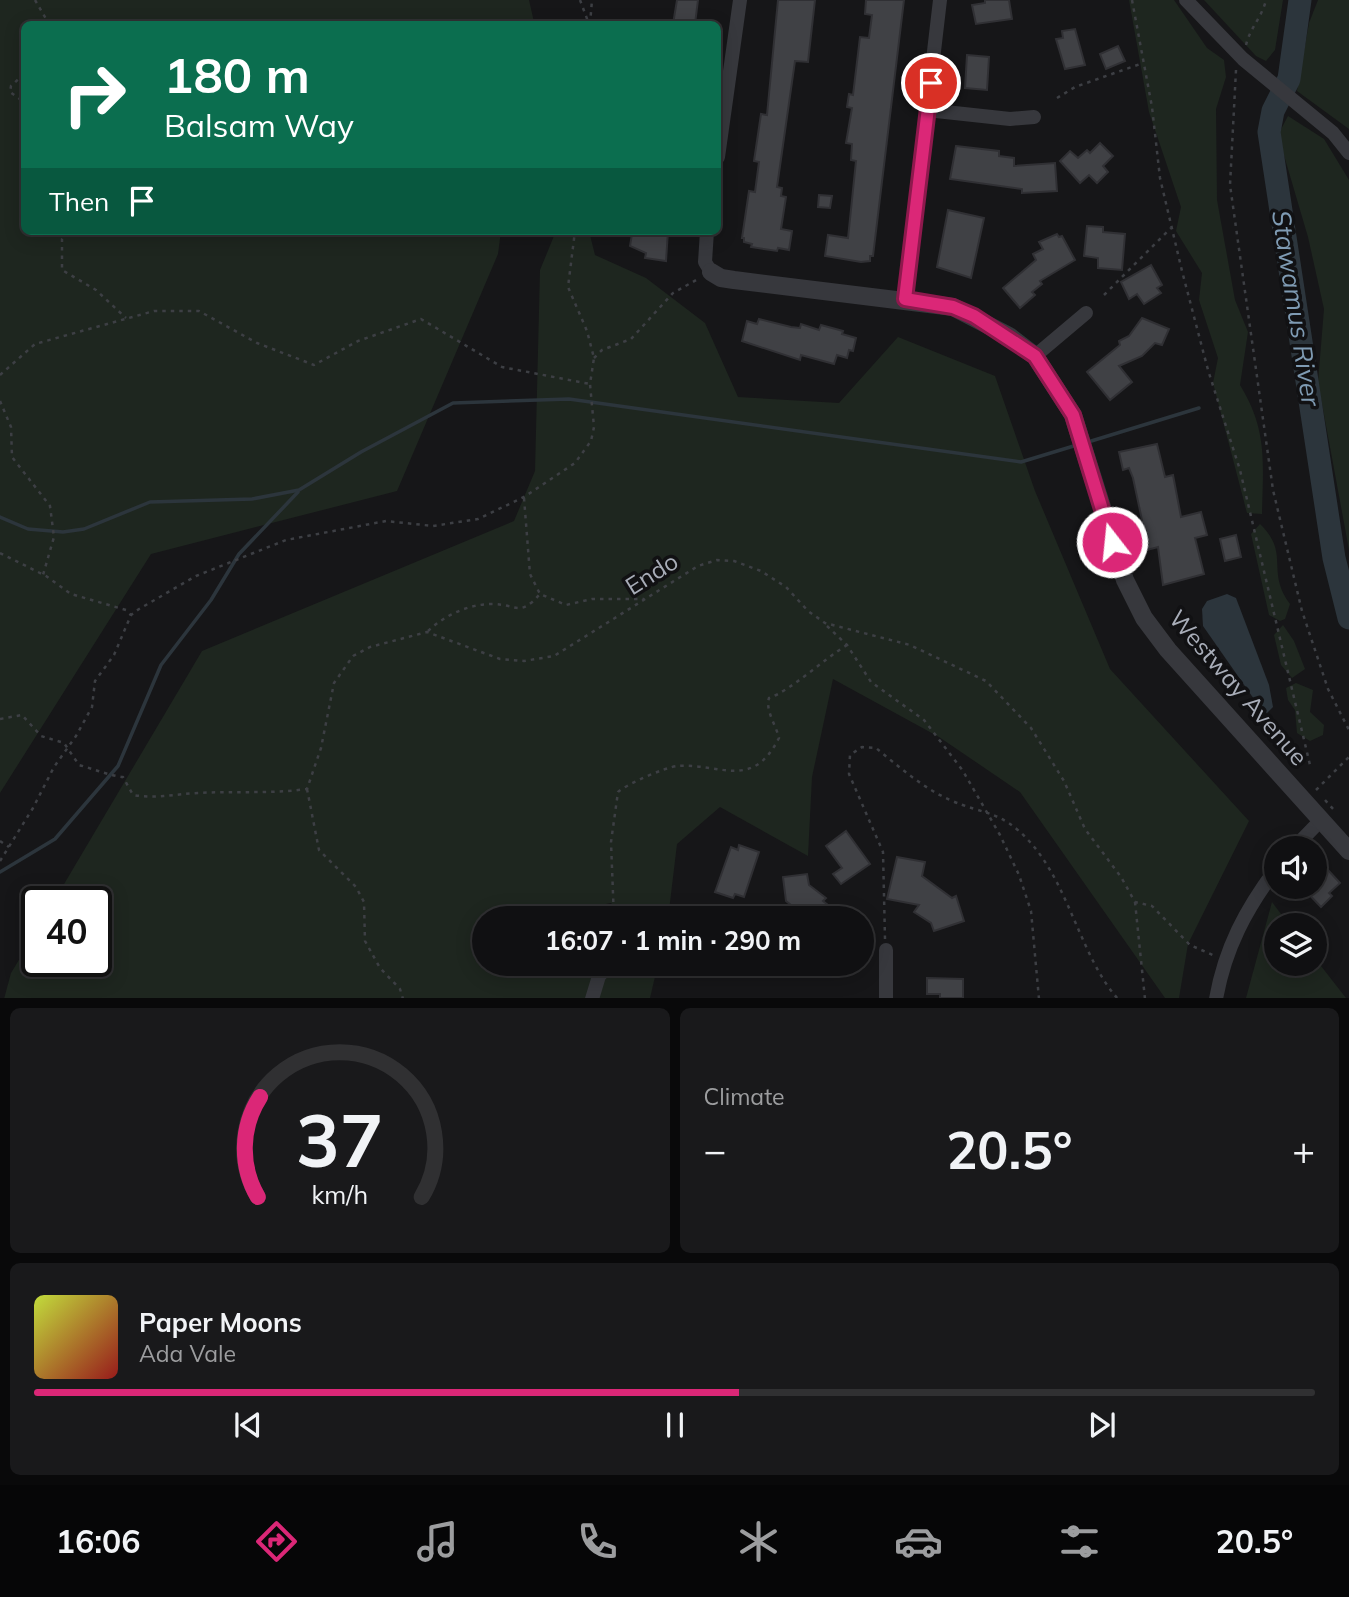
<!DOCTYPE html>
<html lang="en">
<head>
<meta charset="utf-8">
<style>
  body { margin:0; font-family:Mulish,sans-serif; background:#19191b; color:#f1f3f6; height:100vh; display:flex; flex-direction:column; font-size:26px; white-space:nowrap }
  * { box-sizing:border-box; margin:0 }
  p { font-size:23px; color:#9c9d9f }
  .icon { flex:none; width:38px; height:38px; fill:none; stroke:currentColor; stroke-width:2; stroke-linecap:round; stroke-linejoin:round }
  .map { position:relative; height:998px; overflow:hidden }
  .side { display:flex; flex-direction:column; gap:10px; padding:10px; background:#09090a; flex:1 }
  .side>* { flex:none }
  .hud { position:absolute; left:21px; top:21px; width:700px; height:214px; border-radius:10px; box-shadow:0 4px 18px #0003,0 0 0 2px #303032; background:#0b6e4f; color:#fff; overflow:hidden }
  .tools { position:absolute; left:1264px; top:836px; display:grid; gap:14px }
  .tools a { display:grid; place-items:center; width:63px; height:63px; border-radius:50%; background:#101012; box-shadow:0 4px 18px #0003,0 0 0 2px #303032; font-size:35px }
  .speed { position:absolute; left:21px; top:886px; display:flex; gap:14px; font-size:35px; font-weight:700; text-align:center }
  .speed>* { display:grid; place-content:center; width:91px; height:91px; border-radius:50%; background:#101012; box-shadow:0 4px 18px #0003,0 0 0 2px #303032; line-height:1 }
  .speed .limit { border:4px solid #111; border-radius:10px; background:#fff; color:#111 }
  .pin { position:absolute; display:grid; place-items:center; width:60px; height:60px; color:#fff; margin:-30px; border:4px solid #fff; border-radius:50%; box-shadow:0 2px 7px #0007 }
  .me { position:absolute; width:77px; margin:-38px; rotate:344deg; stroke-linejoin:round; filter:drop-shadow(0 0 5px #0008) }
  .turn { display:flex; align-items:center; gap:24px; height:147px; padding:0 28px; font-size:32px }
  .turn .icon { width:91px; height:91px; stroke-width:2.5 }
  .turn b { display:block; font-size:49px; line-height:60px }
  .then { display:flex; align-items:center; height:66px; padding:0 28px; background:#0003; gap:14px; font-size:26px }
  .big { font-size:52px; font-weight:700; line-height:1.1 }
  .side .widget { flex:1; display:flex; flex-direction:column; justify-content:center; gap:10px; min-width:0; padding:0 24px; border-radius:10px; background:#19191b }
  .side .dial { align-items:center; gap:0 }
  .dial svg { height:182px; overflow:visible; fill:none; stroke:#303032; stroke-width:7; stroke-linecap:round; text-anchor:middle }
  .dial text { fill:#f1f3f6; stroke:none }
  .song { display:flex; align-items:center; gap:21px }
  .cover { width:84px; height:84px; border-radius:10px; background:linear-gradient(135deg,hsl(70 70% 55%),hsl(0 70% 35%)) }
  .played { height:7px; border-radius:4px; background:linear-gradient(90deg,#db2777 55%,#303032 55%) }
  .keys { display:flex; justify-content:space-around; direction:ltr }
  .heat { display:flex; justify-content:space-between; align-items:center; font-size:38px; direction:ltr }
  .side .tiles { flex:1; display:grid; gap:10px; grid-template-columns:1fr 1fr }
  .widget:last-child { grid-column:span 2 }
  .trip { position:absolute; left:472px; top:906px; width:402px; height:70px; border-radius:35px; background:#101012; box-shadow:0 4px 18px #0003,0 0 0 2px #303032; font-weight:700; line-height:70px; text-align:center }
  .dock { display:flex; height:112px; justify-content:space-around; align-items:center; background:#060607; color:#9c9d9f }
  .dock .icon { width:49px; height:49px }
  .dock .selected { color:#db2777 }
  .dock b { font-size:32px; color:#f1f3f6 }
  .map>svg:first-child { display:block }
</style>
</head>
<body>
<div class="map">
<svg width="1349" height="999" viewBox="0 0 1349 999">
  <rect width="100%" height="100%" fill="#161618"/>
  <!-- built -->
  <polygon fill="#222225" points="602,905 604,919 579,919 585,908"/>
  <!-- green -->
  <g fill="#1e261f">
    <polygon points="0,0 529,0 534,22 534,24 24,24 24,231 501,231 498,254 397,491 151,554 0,793"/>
    <path d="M1129 0H1174L1207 48 1224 60 1226 77 1216 109 1217 200 1235 300 1248 332 1240 385C1268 431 1263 462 1262 514L1247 513 1213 383 1218 358 1199 300 1202 273 1176 231 1181 207 1149 112Z"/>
    <polygon points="1204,0 1283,0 1275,50 1266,61 1256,56"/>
    <polygon points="1318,0 1349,0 1349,129 1297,91 1309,23"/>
    <polygon points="1288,116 1324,139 1349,180 1349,550 1318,382 1324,309 1308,237 1278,135"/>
    <polygon points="556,231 589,231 595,255 646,278 705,323 738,397 839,403 898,337 995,376 1035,491 1110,669 1249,821 1188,944 1179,998 1165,998 1020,792 939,737 833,679 812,777 808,856 720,807 677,844 668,919 624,919 611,903 585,908 579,919 485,919 485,964 593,964 598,971 587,998 4,999 11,973 37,930 37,961 96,961 96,901 54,901 202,651 514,521 535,471 540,270"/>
    <path d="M1260 524C1291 554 1265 570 1290 604L1285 619 1280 621 1269 615 1251 534Z"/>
    <polygon points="1283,625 1294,641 1305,669 1292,678 1281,665 1274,635"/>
    <polygon points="1296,683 1313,690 1310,712 1324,725 1323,735 1310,741 1297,733 1295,710 1288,700 1286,688"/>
    <polygon points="1272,902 1290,926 1276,926 1276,964 1314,964 1314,957 1346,998 1246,998"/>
    <polygon points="621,964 658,964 650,998 596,999 602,982"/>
  </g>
  <!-- water -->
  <polygon fill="#2c353c" points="1227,594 1236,598 1269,685 1273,707 1267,713 1263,712 1203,626 1202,609 1207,601"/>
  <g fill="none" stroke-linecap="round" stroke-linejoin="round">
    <!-- stream -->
    <g stroke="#2c353c" stroke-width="3.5">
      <polyline points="1088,442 1199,408"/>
      <polyline points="0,517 28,529 63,532 84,529 150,502 252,499 299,490 361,452 453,403 569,399 1021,462 1077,445"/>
      <polyline points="0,872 55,839 118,766 161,665 211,600 239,554 298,492"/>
    </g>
    <!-- river -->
    <polyline stroke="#2c353c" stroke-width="23" points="1300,0 1289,79 1273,111 1269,132 1334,558 1349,618"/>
  </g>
  <!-- building -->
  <g fill="#404145" stroke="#303034" stroke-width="2">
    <polygon points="677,0 698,0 695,24 673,24"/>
    <polygon points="778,0 815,0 808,62 795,61 777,187 782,188 781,196 786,197 781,229 792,231 789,250 778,248 777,251 751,247 752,244 744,242 744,238 742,238 749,191 755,192 759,162 754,161 761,114 767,115"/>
    <polygon points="866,0 904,0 873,256 870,256 870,261 861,262 825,256 828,235 848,238 856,161 851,160 852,144 846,143 852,108 847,107 849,94 853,95 860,37 869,38 872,15 865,14"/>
    <polygon points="985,0 1009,0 1012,19 976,24 972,5 985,3"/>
    <polygon points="1075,29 1085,65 1065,69 1056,39 1063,38 1062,31"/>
    <polygon points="1118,46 1125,61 1106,69 1100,54"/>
    <polygon points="967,55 989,57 987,90 965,88"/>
    <polygon points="1100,143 1113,156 1103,166 1108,172 1097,183 1089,175 1080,183 1060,161 1070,151 1078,158 1087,150 1090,153"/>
    <polygon points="956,146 999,151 999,156 1014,158 1014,166 1055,163 1057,191 1022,193 1022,189 950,179"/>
    <polygon points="819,195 832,196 830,208 818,207"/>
    <polygon points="948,210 984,218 971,278 937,267"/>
    <polygon points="1087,226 1103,227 1103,232 1125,234 1122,270 1098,268 1098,258 1084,256"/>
    <polygon points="648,231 668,231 666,261 645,258 646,253 630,246 632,234 647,236"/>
    <polygon points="1057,234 1059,237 1062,236 1075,260 1040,281 1042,284 1032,292 1035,295 1020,308 1003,288 1036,260 1033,254 1043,249 1039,242"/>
    <polygon points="1151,265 1162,285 1157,288 1161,293 1144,304 1137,294 1129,299 1121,282"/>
    <polygon points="1142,318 1169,329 1162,345 1155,343 1142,356 1119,366 1132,382 1110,400 1087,372 1120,345 1119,341 1129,336"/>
    <polygon points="759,319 791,327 800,328 801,324 819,330 821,325 843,331 842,334 856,338 853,351 849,350 847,358 837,355 834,364 801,355 800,360 742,341 747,321 757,324"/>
    <polygon points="1157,444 1165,477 1173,475 1181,517 1201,512 1207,535 1195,538 1204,574 1163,585 1158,547 1147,550 1139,521 1142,520 1133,478 1129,468 1123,470 1119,452"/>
    <polygon points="1236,535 1241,557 1225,561 1220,539"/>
    <polygon points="846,831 870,864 841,884 833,874 842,868 826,846"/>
    <polygon points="739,845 759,852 744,897 735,894 733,898 715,892 731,847 738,850"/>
    <polygon points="897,857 925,862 922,876 952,898 956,896 964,921 934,931 931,923 914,912 919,905 887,899"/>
    <polygon points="1327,869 1340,883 1329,893 1332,896 1321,907 1302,887 1314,887 1314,881"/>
    <polygon points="807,874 809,885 826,898 823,901 834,910 827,919 788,919 796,909 786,901 783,877"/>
    <polygon points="798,964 834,964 833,975 798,972"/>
    <polygon points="927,978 963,979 963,998 940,998 940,994 927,994"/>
  </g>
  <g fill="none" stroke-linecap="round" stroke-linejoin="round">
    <!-- path -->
    <g stroke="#3d3f44" stroke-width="2.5" stroke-dasharray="3.5 5" stroke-linecap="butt">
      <polyline points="35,0 49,24"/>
      <polyline points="580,0 589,24"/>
      <polyline points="1132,0 1152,107 1160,178 1182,271 1208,370 1240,470 1310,765"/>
      <polyline points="590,24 592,0"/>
      <path d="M1246 45C1250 28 1262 17 1266 0"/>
      <polyline points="1236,70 1230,185 1273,490 1302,611 1328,689 1349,730"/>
      <polyline points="24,74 11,86 10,92 24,102"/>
      <polyline points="1057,98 1075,87 1143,63"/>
      <polyline points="66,231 62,239 62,270 96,290 126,318"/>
      <polyline points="1104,295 1171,228"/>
      <polyline points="594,358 602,350 631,339 673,293 698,279"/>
      <polyline points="0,375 35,344 154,311 199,311 257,343 314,365 358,341 421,319 502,367 590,384"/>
      <polyline points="0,401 11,427 12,457 50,506 54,537 43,575"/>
      <polyline points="524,498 530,574 540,594 566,605 592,599 644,599"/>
      <polyline points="0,553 46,576 71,594 126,610 131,615"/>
      <polyline points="827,626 847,645 871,682 924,720 963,771 1000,835 1019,875 1031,911 1039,999"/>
      <path d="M428 631C445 615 469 604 492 604 517 604 519 618 540 594"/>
      <path d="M0 719 22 715 41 736 64 743 79 765C94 769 107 775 123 777L133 795C156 799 175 794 198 793 234 791 270 794 307 789L321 748 334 683 353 656 370 647 427 632 500 659 524 661 554 656 698 566 717 560 734 561 761 571 786 587 808 611 825 623 910 645 986 681 1031 728 1064 781 1085 829 1121 877 1135 902 1152 906 1190 945 1215 956"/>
      <polyline points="307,789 319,850 356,887 364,902 365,941 380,968 400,989 403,999"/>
      <polyline points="1316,790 1349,757"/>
      <polyline points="1325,800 1334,810"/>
      <polyline points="0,841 9,847"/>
      <polyline points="0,861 33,808 54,767 76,736 92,707 95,681 114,655 131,615 139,609 196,576 286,540 386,521 433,526 478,519 524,497 575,463 591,441 594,427 590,384 594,358 587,331 568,287 575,231"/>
      <polyline points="1135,902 1145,999"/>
      <path d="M614 919 611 842 618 792C627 784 665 767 678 766 721 763 752 791 779 738 776 725 765 710 769 698 790 691 824 659 847 645"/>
      <path d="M885 939 883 852 849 774 850 755 862 747 876 748C898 766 923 788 950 800 984 815 1001 810 1029 841 1069 884 1081 958 1118 999"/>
    </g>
    <!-- minor -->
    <g stroke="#37383d" stroke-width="14">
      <polyline points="1186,0 1243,59 1333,133 1349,153"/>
      <polyline points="927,110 1010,119 1034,117"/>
      <polyline points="718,157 740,0"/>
      <polyline points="707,231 705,262 711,272"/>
      <polyline points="905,299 940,0"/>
      <polyline points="1035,356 1086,313"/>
      <polyline points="1293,849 1320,821"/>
      <polyline points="592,999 599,976 610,964"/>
      <polyline points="886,999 886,950"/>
      <path d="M1216 999C1225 948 1246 909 1276 869"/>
    </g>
    <!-- tertiary -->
    <polyline stroke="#37383d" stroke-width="18" points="711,272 721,278 734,280 953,307 1009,336 1035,356 1073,415 1125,580 1144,618 1168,650 1349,851"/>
  </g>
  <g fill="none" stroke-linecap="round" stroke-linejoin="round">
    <!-- route casing -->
    <g stroke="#8e194d" stroke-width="18">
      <polyline id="route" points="931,83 905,299 953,307 974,316 1035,356 1073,415 1112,542"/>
    </g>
    <!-- route -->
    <use href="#route" stroke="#db2777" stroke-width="12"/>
  </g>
  <g text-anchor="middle" stroke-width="7" stroke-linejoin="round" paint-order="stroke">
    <!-- street labels -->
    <g font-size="24" fill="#a8adb8" stroke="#111113">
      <text transform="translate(652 574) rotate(-32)" y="8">Endo</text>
      <text transform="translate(1238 688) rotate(49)" y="8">Westway Avenue</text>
    </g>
    <!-- water labels -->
    <g font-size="26" font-style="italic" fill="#7f9bb3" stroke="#111113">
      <text transform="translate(1296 308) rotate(81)" y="9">Stawamus River</text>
    </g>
  </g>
</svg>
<div class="tools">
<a><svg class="icon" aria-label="sound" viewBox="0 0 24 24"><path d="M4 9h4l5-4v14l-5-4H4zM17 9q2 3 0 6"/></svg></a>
<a><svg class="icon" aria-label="layers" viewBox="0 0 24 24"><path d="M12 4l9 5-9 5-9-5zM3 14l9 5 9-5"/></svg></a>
</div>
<div class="speed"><div class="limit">40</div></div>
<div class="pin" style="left:931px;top:83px;background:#d93025"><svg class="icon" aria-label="arrive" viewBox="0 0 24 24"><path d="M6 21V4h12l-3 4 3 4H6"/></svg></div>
<svg class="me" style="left:1112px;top:542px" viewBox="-20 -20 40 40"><circle r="17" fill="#db2777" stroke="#fff" stroke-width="3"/><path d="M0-11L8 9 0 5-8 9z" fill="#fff"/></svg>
<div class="trip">16:07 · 1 min · 290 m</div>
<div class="hud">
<div class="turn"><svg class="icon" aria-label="right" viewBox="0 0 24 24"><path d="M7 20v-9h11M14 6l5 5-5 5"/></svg><div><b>180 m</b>Balsam Way</div></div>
<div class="then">Then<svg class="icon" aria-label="arrive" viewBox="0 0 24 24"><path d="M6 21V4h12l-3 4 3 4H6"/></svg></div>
</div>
</div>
<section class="side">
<div class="tiles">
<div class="widget dial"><svg viewBox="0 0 100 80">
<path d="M14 69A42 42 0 1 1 86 69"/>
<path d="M14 69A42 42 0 0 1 15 25" stroke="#db2777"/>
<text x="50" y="56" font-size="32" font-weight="700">37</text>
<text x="50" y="72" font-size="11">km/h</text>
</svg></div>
<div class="widget"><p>Climate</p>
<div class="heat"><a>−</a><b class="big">20.5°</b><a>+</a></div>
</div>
<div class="widget">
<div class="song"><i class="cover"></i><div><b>Paper Moons</b><p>Ada Vale</p></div></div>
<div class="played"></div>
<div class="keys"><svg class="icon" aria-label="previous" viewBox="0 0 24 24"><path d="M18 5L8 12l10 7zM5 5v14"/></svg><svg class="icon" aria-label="pause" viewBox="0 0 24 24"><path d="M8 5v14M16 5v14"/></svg><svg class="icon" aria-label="next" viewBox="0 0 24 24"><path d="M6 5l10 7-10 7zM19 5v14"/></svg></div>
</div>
</div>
</section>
<nav class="dock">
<b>16:06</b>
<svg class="icon selected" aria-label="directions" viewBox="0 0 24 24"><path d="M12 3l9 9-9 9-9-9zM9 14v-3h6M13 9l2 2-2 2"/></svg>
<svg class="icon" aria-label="music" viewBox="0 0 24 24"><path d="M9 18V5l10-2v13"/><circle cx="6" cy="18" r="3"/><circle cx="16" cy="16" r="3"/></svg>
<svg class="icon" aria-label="phone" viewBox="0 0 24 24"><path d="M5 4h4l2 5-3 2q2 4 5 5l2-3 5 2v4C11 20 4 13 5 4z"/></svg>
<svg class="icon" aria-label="climate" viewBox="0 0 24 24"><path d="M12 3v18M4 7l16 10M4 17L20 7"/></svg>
<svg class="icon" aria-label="car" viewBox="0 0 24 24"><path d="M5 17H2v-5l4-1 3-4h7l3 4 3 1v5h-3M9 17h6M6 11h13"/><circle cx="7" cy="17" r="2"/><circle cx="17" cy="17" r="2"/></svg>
<svg class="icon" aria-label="filters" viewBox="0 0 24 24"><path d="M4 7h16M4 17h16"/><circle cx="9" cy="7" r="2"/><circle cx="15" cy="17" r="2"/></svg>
<b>20.5°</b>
</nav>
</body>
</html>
